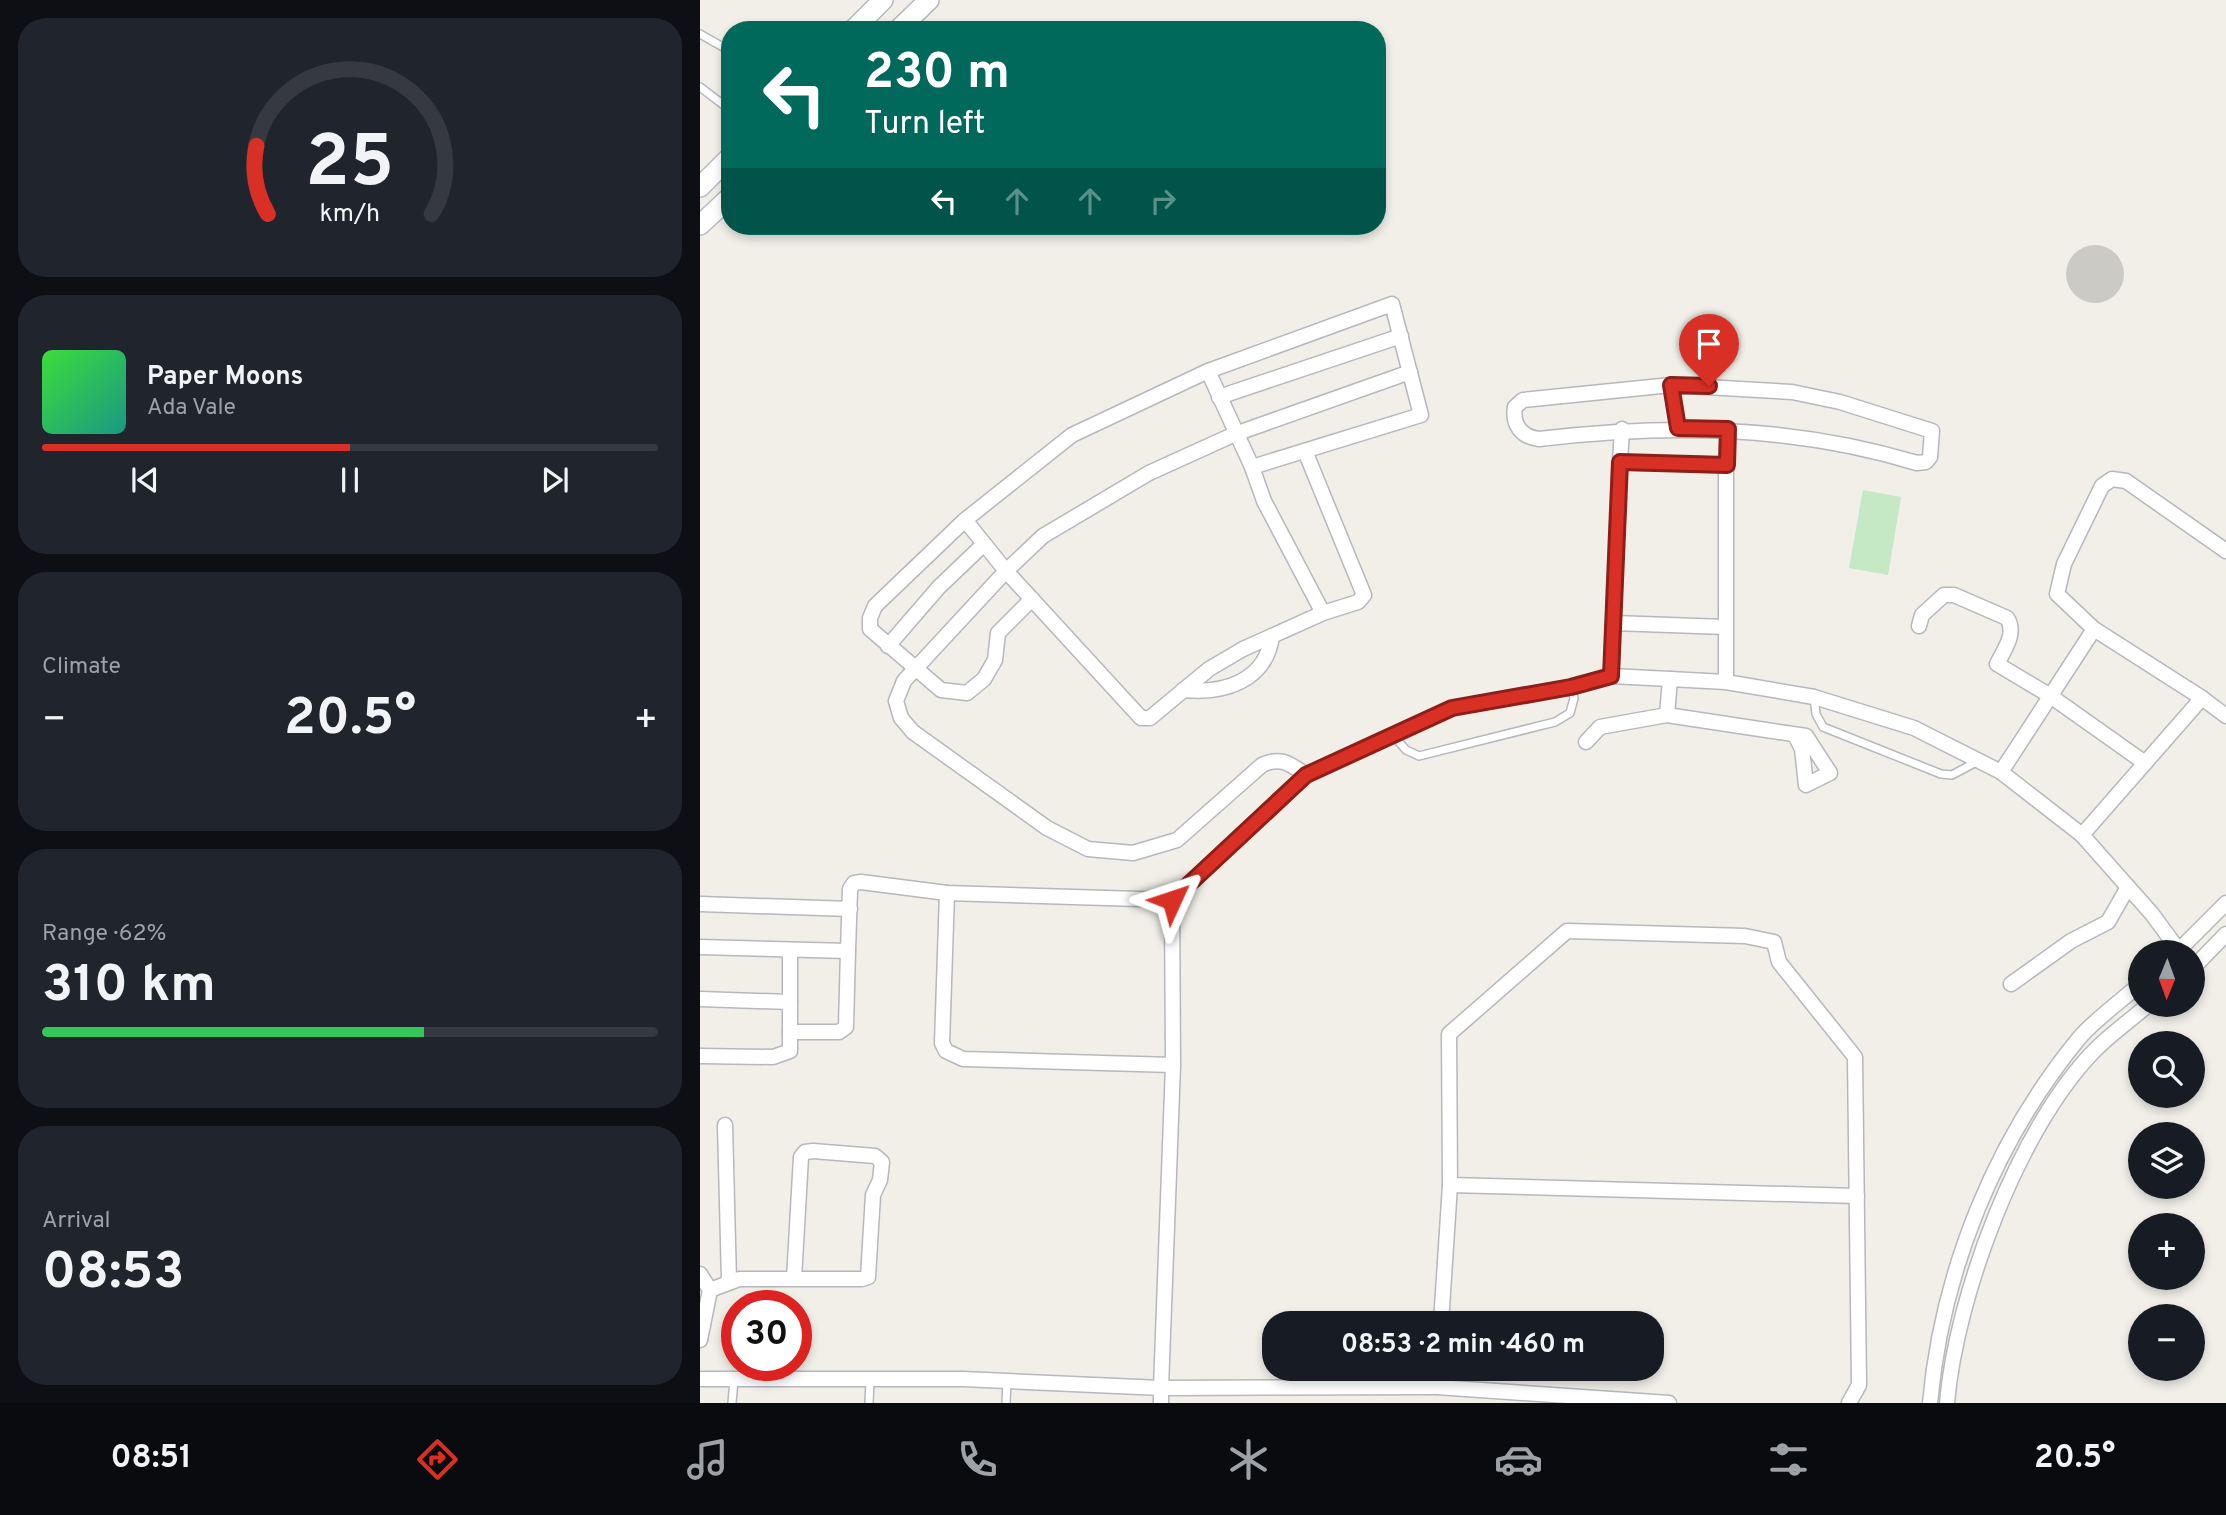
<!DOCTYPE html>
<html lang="en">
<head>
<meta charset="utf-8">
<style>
  body { margin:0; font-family:Overpass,sans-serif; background:#20242c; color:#f1f3f6; height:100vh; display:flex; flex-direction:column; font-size:26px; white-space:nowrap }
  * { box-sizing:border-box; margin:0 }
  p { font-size:23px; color:#9ea1a6 }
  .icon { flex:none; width:38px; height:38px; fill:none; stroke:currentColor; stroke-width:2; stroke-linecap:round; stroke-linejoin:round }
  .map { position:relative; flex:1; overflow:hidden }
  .drawer { display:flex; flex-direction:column; gap:18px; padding:18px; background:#0d0f14; width:700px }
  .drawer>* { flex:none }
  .banner { position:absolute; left:21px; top:21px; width:665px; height:214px; border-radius:28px; box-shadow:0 4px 10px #0003; background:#00695c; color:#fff; overflow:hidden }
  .needle { width:46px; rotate:181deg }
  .tools { position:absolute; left:1428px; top:940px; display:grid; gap:14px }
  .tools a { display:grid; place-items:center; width:77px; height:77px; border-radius:50%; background:#171b24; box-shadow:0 4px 10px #0003; font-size:35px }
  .speed { position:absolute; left:21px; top:1290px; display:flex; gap:14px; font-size:35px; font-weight:700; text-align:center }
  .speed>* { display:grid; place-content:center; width:91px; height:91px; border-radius:50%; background:#171b24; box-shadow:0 4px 10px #0003; line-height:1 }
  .speed .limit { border:10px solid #d22; background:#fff; color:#111 }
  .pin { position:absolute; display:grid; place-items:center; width:60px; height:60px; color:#fff; margin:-72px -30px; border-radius:50% 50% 50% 0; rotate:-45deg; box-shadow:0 0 7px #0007 }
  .pin .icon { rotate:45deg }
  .me { position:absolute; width:77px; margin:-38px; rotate:48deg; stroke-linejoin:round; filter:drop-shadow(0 0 5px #0008) }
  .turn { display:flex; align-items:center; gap:24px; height:147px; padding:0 28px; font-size:32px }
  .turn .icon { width:91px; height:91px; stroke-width:2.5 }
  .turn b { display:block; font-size:49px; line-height:60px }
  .lanes { display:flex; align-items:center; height:66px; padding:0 28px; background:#0003; justify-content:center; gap:35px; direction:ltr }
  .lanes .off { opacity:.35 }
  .big { font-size:52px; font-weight:700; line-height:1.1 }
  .drawer .widget { flex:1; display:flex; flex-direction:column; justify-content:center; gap:10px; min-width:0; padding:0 24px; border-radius:28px; background:#20242c }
  .drawer .dial { align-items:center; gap:0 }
  .dial svg { height:182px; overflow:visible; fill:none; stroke:#363941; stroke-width:7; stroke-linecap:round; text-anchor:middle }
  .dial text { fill:#f1f3f6; stroke:none }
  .song { display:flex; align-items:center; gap:21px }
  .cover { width:84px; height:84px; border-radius:10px; background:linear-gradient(135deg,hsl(120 70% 55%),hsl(170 70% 35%)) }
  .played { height:7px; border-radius:4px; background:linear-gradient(90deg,#d93025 50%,#363941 50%) }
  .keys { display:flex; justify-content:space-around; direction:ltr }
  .heat { display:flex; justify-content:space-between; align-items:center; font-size:38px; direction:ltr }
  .charge { height:10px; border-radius:5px; background:linear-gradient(90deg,#34c759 62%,#363941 0) }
  .trip { position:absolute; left:562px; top:1311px; width:402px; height:70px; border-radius:28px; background:#171b24; box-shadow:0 4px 10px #0003; font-weight:700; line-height:70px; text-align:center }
  .menu { display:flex; height:112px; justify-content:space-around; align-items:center; background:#090b0e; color:#9ea1a6 }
  .menu .icon { width:49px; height:49px }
  .menu .on { color:#d93025 }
  .menu b { font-size:32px; color:#f1f3f6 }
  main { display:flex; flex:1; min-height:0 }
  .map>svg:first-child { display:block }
</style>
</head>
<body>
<main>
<section class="drawer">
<div class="widget dial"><svg viewBox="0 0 100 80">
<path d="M14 69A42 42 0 1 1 86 69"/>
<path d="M14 69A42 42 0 0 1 9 39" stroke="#d93025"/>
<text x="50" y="56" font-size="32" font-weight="700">25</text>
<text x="50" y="72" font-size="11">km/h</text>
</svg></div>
<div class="widget">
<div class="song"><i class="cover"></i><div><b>Paper Moons</b><p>Ada Vale</p></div></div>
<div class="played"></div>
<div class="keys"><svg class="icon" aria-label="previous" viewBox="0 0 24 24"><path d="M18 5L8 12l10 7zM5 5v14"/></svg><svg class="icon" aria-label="pause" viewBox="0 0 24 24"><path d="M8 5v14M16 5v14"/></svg><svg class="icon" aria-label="next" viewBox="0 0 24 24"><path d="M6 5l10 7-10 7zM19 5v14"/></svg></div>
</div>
<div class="widget"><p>Climate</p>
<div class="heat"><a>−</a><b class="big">20.5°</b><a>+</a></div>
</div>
<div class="widget"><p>Range · 62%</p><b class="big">310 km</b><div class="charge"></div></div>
<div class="widget"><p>Arrival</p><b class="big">08:53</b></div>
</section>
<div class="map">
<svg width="1526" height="1403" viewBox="0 0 1526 1403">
  <rect width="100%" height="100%" fill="#f1efe8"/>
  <!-- green -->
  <polygon fill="#c5e8c5" points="1163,490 1201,497 1188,575 1149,568"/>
  <!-- building -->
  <circle fill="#cccac5" cx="1395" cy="274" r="29"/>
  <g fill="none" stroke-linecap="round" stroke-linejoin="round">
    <!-- service casing -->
    <g stroke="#b5b8bc" stroke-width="10">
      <g id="service">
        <polyline points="0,34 30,51"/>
        <polyline points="0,87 25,106 30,116"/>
        <polyline points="1114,697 1116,714 1123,727 1241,774 1252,775 1278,761"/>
        <polyline points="693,735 706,750 719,756 855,722 870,713 874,698 871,687"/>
        <polyline points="32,1403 34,1379"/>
        <polyline points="169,1403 170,1379"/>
        <polyline points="306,1403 307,1381"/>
      </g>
    </g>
    <!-- minor casing -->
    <g stroke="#b5b8bc" stroke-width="17">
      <g id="minor">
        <polyline points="508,371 692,304 721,415 552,467"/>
        <path d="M971 385 1092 392 1140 402 1232 431 1230 457 1226 462 1217 463C1092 425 968 424 839 439 821 437 812 424 815 407L823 400Z"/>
        <polyline points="971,385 978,428"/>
        <polyline points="519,397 701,336"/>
        <polyline points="920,462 922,429"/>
        <polyline points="1026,465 1028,429"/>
        <polyline points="265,520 306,571 441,718 450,718 509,669 543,649 623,613 658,602 664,595 605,451"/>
        <polyline points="332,599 298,633 295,660 284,679 267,693 241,690 170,629 170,618 175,606 265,520 372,435 508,371 552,467 564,501 623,613"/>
        <polyline points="914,623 1025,627"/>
        <path d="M1219 626 1222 615 1244 595H1254L1307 618C1317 633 1304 650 1297 664L1349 695 1445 763"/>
        <polyline points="188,646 239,587 284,544"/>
        <polyline points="911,676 920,462 1026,465 1026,682"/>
        <path d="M483 690C523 694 566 682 572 636"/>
        <polyline points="1502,698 1526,716"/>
        <polyline points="967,715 1106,736 1130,773 1106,785 1102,749 1095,735"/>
        <polyline points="886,742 900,727 967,715 970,679"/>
        <polyline points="1301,772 1394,629"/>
        <path d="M606 775C590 764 581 756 562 765L477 840 433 853 388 849 347 828 213 732 201 718 196 701 204 681 306 571 343 536 449 473 535 434 710 372"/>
        <polyline points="1382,835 1502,698 1394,629 1357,594 1364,564 1402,486 1412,479 1426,481 1526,551"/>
        <polyline points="247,893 242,1043 246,1051 263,1059 473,1065"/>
        <polyline points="0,904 150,909"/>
        <polyline points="0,947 148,951 150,889 154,883 161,882 247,893 472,900"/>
        <polyline points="1477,952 1526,903"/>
        <polyline points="1493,968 1526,934"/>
        <polyline points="1311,984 1371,941 1408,922 1428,887"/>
        <polyline points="0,999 90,1002"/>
        <polyline points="90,1032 139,1032 146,1027 148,951"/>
        <polyline points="0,1056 73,1057 90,1051 90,950"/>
        <polyline points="25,1125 29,1281"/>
        <polyline points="750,1185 1157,1196"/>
        <polyline points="0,1274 10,1290 0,1340"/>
        <polyline points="10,1290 39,1279 162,1279 168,1277 173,1195 180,1180 182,1162 175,1156 113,1151 105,1152 101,1157 94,1279"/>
        <polyline points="741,1323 750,1185 749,1034 867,931 1045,936 1074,942 1079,962 1155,1057 1159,1385 1149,1403"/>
        <polyline points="739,1368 737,1387 969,1403"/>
        <polyline points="0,1379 263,1379 461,1388 461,1403"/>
        <polyline points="737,1387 461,1388 473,1065 472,900 606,775 752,708 871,687 911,676 970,679 1026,682 1114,697 1214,728 1301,772 1382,835 1452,914 1480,952"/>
        <path d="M1230 1403C1242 1271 1295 1140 1380 1037 1397 1018 1421 1001 1440 984"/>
        <path d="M1247 1403C1256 1296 1319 1126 1396 1049 1412 1033 1432 1019 1449 1004"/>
      </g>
    </g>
    <!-- secondary casing -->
    <g stroke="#b6babf" stroke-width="22">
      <g id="secondary">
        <polyline points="153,30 183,0"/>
        <polyline points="198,30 229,0"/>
        <polyline points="0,187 30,157"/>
        <polyline points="0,225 30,197"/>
      </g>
    </g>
    <!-- service -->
    <use href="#service" stroke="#fff" stroke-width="7"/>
    <!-- minor -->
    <use href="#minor" stroke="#fff" stroke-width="14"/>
    <!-- secondary -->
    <use href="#secondary" stroke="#fff" stroke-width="19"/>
  </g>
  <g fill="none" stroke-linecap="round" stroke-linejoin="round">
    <!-- route casing -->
    <g stroke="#8d1f18" stroke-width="18">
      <polyline id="route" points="472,900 606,775 752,708 871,687 911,676 920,462 1027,465 1028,429 978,428 971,385 1009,386"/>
    </g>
    <!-- route -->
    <use href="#route" stroke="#d93025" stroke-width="12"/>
  </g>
</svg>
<div class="tools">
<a><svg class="needle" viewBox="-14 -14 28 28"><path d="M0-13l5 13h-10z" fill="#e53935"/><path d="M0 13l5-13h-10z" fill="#9ea1a6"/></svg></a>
<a><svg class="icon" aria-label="search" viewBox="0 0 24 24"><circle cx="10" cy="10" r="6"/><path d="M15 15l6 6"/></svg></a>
<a><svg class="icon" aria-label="layers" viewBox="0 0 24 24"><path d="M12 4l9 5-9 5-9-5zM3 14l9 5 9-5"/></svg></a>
<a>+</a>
<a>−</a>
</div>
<div class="speed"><div class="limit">30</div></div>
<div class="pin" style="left:1009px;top:386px;background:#d93025"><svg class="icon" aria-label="arrive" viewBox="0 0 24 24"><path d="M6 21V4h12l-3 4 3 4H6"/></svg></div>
<svg class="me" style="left:472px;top:900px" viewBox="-20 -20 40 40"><path d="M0-17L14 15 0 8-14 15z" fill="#d93025" stroke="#fff" stroke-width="4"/></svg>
<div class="trip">08:53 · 2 min · 460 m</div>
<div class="banner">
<div class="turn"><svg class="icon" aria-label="left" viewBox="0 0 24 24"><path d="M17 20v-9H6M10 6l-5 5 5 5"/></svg><div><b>230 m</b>Turn left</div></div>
<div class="lanes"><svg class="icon" aria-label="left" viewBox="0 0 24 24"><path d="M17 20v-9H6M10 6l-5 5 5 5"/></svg><svg class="icon off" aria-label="ahead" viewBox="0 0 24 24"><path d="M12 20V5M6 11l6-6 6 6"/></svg><svg class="icon off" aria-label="ahead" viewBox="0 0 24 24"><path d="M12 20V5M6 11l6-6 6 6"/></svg><svg class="icon off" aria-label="right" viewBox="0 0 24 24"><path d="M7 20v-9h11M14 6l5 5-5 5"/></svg></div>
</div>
</div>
</main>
<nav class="menu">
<b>08:51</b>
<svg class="icon on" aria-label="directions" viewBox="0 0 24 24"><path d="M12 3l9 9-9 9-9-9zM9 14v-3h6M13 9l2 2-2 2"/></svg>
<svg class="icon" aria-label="music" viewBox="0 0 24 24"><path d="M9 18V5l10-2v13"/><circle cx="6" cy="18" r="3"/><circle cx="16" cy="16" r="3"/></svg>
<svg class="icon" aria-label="phone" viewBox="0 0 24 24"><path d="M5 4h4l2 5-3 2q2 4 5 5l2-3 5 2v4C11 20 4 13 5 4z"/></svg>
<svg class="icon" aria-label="climate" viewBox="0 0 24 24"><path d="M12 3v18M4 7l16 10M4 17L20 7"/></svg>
<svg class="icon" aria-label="car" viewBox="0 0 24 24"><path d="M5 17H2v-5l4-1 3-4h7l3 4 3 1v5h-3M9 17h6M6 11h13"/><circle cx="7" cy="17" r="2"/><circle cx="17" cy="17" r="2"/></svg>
<svg class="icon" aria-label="filters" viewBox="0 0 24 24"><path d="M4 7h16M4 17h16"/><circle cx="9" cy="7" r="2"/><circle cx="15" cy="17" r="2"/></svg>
<b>20.5°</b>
</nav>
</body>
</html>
